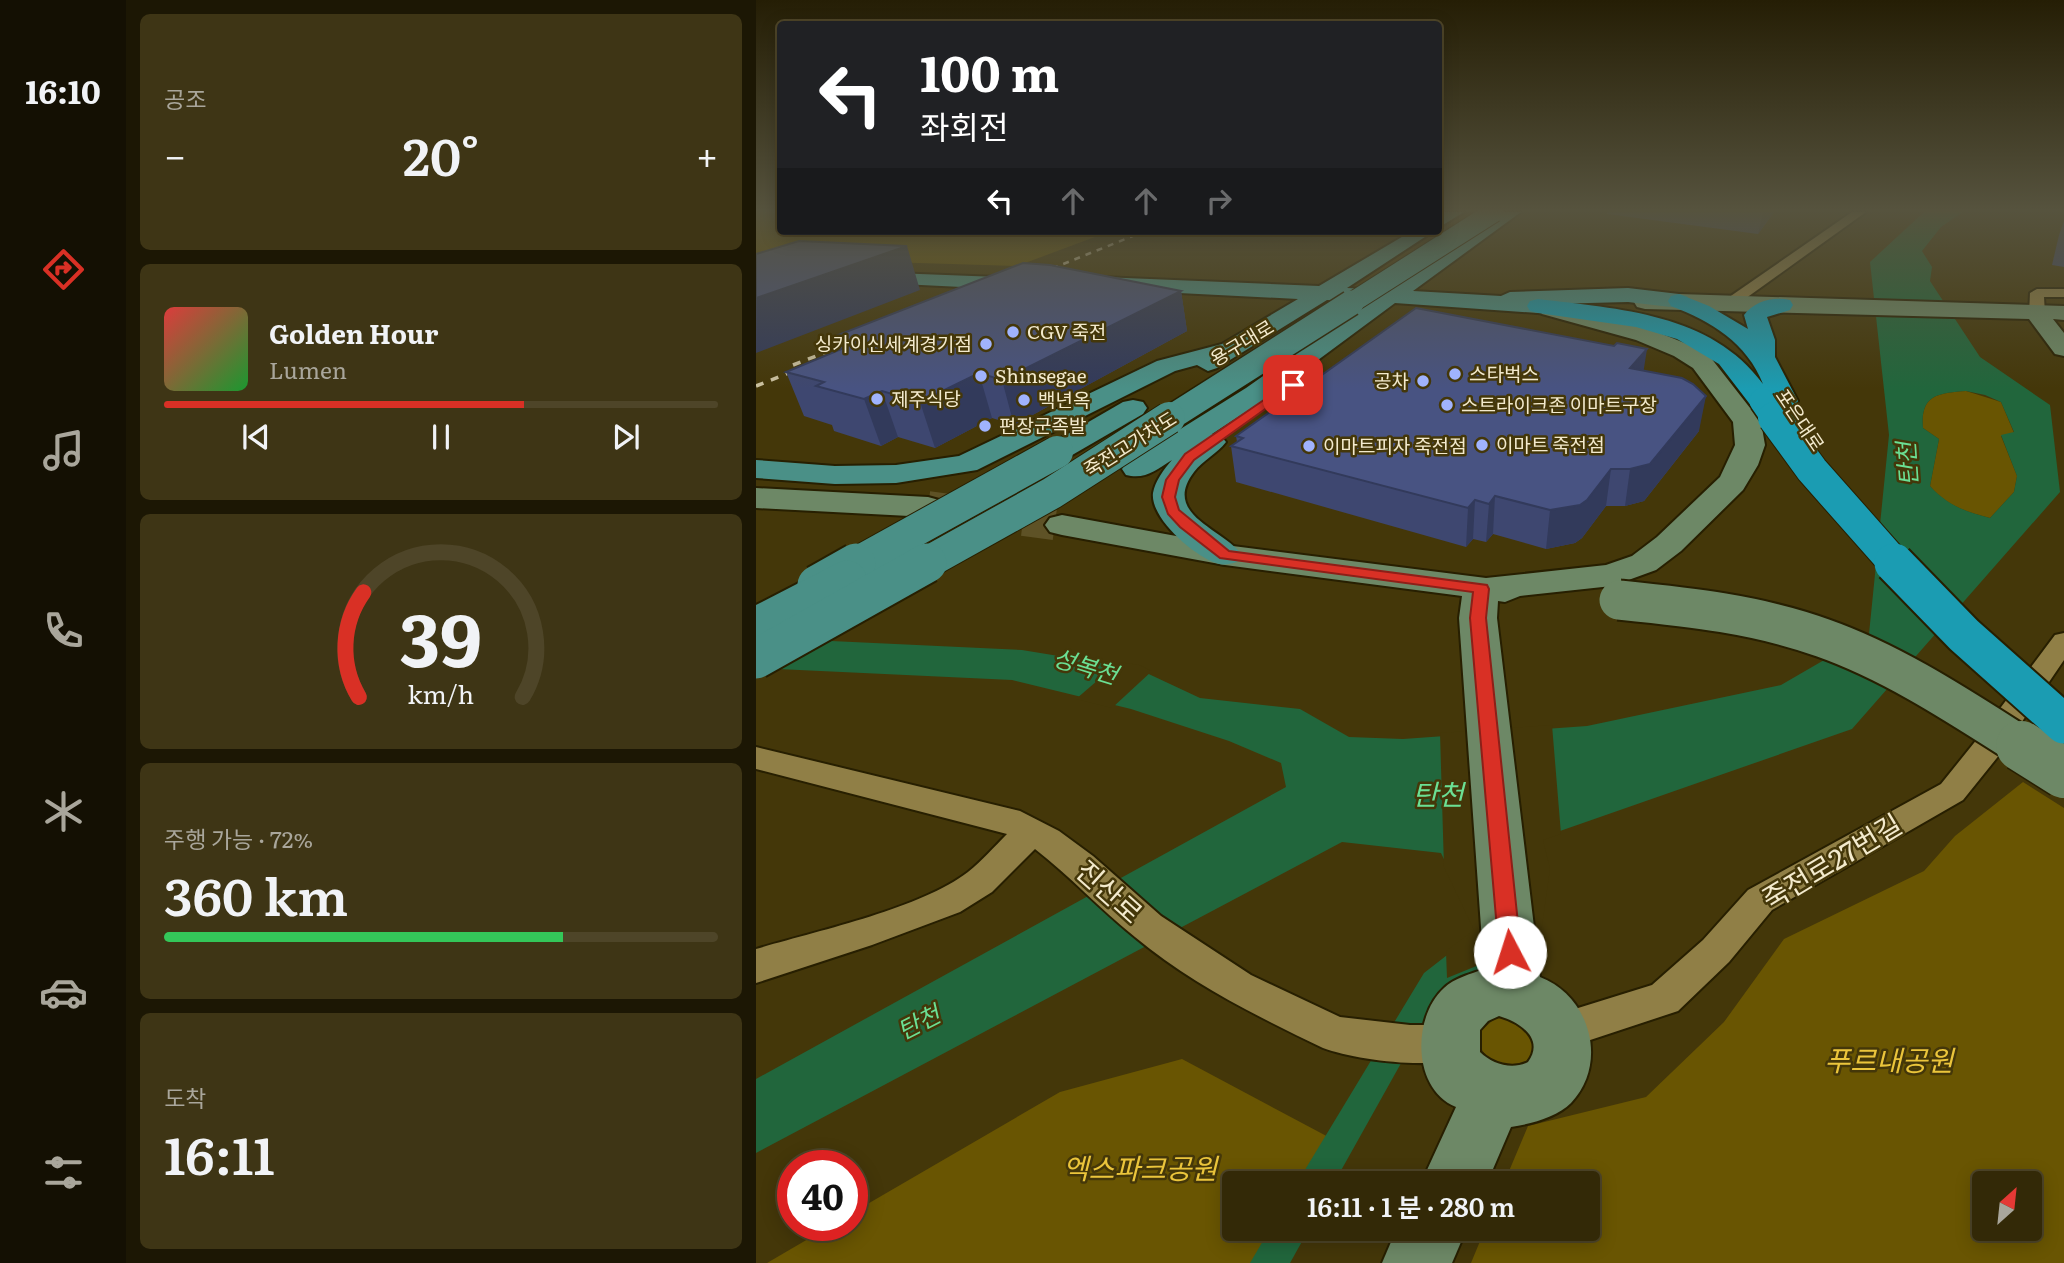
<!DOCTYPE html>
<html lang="ko">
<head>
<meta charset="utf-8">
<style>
  body { margin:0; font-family:Literata,"Noto Sans KR",serif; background:#3e3515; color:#f1f3f6; height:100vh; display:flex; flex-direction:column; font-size:26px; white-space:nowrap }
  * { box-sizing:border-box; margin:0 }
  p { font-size:23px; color:#a9a69b }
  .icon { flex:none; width:38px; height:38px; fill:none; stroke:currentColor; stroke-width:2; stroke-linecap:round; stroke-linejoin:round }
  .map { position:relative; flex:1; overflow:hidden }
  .sheet { display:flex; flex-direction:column; gap:14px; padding:14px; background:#1c1704; width:630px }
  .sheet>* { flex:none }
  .guide { position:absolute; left:21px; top:21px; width:665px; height:214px; border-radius:7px; box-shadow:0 4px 18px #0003,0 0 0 2px #4e4528; background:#202124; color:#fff; overflow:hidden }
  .needle { width:46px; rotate:27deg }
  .fabs { position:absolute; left:1216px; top:1171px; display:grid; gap:14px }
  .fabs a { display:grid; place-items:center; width:70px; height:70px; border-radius:7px; background:#332907; box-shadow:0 4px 18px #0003,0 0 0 2px #4e4528; font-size:35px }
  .speed { position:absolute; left:21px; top:1150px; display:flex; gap:14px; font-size:35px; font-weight:700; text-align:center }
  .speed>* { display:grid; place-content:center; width:91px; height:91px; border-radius:50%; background:#332907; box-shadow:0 4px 18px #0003,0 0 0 2px #4e4528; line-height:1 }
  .speed .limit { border:10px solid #d22; background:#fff; color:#111 }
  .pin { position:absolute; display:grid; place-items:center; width:60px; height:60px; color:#fff; margin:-30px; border-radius:14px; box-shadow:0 4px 10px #0006 }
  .me { position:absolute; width:77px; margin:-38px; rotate:355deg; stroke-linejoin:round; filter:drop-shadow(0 0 5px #0008) }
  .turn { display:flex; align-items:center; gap:24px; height:147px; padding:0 28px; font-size:32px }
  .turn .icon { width:91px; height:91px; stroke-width:2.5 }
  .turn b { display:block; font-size:49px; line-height:60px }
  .lanes { display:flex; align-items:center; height:66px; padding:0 28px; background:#0003; justify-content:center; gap:35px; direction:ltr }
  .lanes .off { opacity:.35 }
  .big { font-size:52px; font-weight:600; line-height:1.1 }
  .sheet .widget { flex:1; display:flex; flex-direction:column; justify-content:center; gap:10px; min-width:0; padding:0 24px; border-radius:10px; background:#3e3515 }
  .sheet .dial { align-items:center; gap:0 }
  .dial svg { height:182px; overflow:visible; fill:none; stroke:#4e4528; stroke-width:7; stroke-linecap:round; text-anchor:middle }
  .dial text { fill:#f1f3f6; stroke:none }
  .song { display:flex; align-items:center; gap:21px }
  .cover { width:84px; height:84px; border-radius:10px; background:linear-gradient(135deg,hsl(0 70% 55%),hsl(130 70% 35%)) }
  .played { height:7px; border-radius:4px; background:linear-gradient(90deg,#d93025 65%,#4e4528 65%) }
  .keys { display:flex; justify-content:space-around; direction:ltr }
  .heat { display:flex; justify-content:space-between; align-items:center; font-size:38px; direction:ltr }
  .charge { height:10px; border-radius:5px; background:linear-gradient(90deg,#34c759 72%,#4e4528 0) }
  .trip { position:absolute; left:466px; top:1171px; width:378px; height:70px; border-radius:7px; background:#332907; box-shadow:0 4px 18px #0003,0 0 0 2px #4e4528; font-weight:600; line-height:70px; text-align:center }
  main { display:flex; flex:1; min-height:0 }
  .tab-bar { display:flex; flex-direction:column; width:126px; justify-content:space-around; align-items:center; background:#141003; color:#a9a69b }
  .tab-bar .icon { width:49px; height:49px }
  .tab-bar .on { color:#d93025 }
  .tab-bar b { font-size:32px; color:#f1f3f6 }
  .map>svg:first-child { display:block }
</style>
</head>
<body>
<main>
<nav class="tab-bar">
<b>16:10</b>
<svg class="icon on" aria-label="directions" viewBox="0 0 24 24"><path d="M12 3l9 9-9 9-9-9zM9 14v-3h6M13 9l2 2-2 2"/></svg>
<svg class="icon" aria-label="music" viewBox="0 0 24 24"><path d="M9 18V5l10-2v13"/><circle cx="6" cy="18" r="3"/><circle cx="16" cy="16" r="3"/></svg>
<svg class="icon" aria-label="phone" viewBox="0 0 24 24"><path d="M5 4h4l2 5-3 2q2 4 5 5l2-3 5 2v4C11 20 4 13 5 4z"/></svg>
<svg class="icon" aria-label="climate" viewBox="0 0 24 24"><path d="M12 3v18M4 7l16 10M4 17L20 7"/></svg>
<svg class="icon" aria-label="car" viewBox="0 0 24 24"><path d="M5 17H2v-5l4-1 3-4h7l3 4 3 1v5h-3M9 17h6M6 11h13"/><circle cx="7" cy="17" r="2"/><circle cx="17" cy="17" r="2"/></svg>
<svg class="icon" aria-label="filters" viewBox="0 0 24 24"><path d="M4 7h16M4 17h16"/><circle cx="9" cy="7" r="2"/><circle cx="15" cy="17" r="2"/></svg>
</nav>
<section class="sheet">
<div class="widget"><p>공조</p>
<div class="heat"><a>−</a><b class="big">20°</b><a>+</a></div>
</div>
<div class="widget">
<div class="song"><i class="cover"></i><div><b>Golden Hour</b><p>Lumen</p></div></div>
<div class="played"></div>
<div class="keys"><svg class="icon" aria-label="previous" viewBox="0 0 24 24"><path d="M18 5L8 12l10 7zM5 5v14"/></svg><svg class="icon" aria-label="pause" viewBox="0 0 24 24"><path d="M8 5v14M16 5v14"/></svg><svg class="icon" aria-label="next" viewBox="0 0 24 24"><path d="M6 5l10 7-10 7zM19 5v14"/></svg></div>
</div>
<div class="widget dial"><svg viewBox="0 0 100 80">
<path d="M14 69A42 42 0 1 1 86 69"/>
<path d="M14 69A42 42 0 0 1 16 23" stroke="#d93025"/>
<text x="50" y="56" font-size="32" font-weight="700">39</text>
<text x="50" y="72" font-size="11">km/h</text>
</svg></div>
<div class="widget"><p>주행 가능 · 72%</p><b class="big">360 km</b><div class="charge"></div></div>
<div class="widget"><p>도착</p><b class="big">16:11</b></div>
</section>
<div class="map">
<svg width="1308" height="1263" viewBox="0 0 1308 1263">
  <rect width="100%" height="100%" fill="#443709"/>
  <!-- green -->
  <g fill="#695502" fill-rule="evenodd">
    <polygon points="0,212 24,212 24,231 355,231 261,266 0,258"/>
    <path d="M1210 391 1245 402 1258 433 1245 436 1261 476 1258 492 1234 518C1210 512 1190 505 1174 486L1183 439 1167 428C1164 395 1182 393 1210 391Z"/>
    <path d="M1267 782 1308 808V1263H715L729 1229 831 1228V1183H748L772 1126 890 1097 968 1022 1028 939 1168 871 1199 836ZM1274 1183V1228H1228V1183Z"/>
    <path d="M746 1018 761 1021 776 1037V1054L765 1067 748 1069C732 1058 720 1052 725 1031L738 1019Z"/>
    <polygon points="426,1059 578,1140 553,1183 478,1183 478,1228 527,1229 507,1263 11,1263 76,1225 96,1225 96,1213 304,1092"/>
  </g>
  <!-- water -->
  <g fill="#21663c" fill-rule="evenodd">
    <path d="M1168 212H1207L1185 227 1166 251 1176 267 1174 281 1224 357 1294 405 1304 492 1096 729 784 838 790 869 780 946 686 990 578 1183H541L668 973 722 931 685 853 586 842 0 1153V1079L530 787 525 763 473 741 375 709 256 680 0 668 54 640 266 650 382 669 444 698 544 709 593 737 647 739 831 726 1025 685 1113 634 1133 435 1114 262ZM1210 391 1229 395 1245 402 1258 432 1245 435 1261 476 1258 492 1234 518C1210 512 1191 505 1174 486L1183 439 1167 428C1164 395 1182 393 1210 391Z"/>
    <polygon points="514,1229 553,1229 534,1263 494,1263"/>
  </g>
  <!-- pier -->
  <g fill="#443709">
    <polygon points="363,662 383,665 396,671 356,708 320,699"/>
    <polygon points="796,725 805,834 787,840 794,869 784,940 691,978 690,951 718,930 688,867 684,733"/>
  </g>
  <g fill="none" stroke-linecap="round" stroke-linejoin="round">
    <!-- secondary-tunnel -->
    <polyline stroke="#5e5226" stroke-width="32" stroke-dasharray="32 16" stroke-linecap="butt" points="172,507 306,525"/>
    <!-- street casing -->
    <g stroke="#271f01" stroke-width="4">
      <g id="street">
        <polygon points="1096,212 1110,212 979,306 969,306 966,303 969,300"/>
        <polygon points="1281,289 1308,289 1308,297 1288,297 1289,314 1281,319 1273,314 1274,293"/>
        <polygon points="1308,633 1308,660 1244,754 1207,800 1016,910 973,962 922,1011 804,1050 790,1044 784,1031 790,1018 896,985 947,940 992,890 1185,784 1222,738 1299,635"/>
        <path d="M0 747 264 811 303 831 337 856 405 916 495 975 584 1017 654 1025H693L707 1031 713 1044 707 1057C676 1070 599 1060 567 1048 501 1016 435 984 379 937 344 909 314 876 279 849L236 892 204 912 116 945 0 983V949C60 931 164 909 212 872 226 861 238 847 251 834L0 769Z"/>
      </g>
    </g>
    <!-- secondary casing -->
    <g stroke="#271f01" stroke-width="4">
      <g id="secondary">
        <polygon points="923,294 1308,306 1308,320 1297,319 1308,333 1308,356 1299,354 1273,319 889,309 881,307 878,302 881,297"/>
        <path d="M794 302 896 330 936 346 955 358 1005 422 1009 445 1002 465 987 490 925 551 900 570 856 586 764 596 749 602 742 601 741 618 784 977C834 996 853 1063 815 1103 801 1117 775 1124 755 1127L731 1183H665L700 1107C656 1089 656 1017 688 988 698 978 715 974 728 969L703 618 706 596 469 565 306 535 294 532 289 525 294 518 306 515 469 545 730 578 850 565 876 556 901 537 964 477 979 445 977 422 937 368 918 356 880 340 786 314 783 309 786 304ZM743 1016C764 1022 789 1039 772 1062 756 1070 736 1064 724 1052V1030L732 1021Z"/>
        <polygon points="0,488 172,497 183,500 188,507 183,514 172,517 0,508"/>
        <polygon points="641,1228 711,1228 696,1263 626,1263"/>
      </g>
    </g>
    <!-- primary casing -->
    <g stroke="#271f01" stroke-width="4">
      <g id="primary">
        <polygon points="687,212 708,212 682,228 682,215"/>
        <path d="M744 212H765L657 291 745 296 754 292 872 288 923 294 931 296 934 301 931 306 923 308 872 302 792 304 790 311 782 313 639 303 508 400 456 434 465 436 470 442C461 454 447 460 438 472 405 515 468 529 486 555L481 562C473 564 468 566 460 563 438 556 394 518 397 493 399 481 408 469 416 460 400 470 389 480 370 475L366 469 370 463 490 388 612 302 571 300 461 368 452 371 441 365 419 371 221 470 140 483 79 484 0 478V460L79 466 140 465 203 456 401 361 466 344 542 299 345 289 337 288 334 283 337 278 345 277 563 286 656 231H678L591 288 630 290Z"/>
        <polygon points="111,272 267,278 275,279 278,284 275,289 267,290 104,282 101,278 104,274"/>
        <polygon points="377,400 387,402 391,408 387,414 311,458 301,461 291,458 286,452 291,446 367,402"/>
      </g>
    </g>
    <!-- highway casing -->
    <g stroke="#271f01" stroke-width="4">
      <path id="highway" d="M923 294 953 306 992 329 988 315C998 301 1018 296 1034 300L1037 305 1034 310 1011 317 1019 340V357L1042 401 1038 407 1028 409 1017 405 1006 409 996 407 963 364 921 339 880 327 782 313 774 311 771 306 774 301 782 299C863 309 955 313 1007 384 991 343 955 321 915 306L912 301 915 296Z"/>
    </g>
    <!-- street -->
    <use href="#street" fill="#907f46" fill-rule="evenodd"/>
    <!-- secondary -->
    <use href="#secondary" fill="#6d8866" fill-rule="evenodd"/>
    <!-- primary -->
    <use href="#primary" fill="#4a9087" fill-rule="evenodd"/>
    <!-- highway -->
    <use href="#highway" fill="#1b9cb2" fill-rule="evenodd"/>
    <!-- rail-far1 -->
    <polyline stroke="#ccc2a1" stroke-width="2.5" stroke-dasharray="6 6" stroke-linecap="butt" points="285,273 389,231"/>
    <!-- rail -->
    <g stroke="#ccc2a1" stroke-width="3.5" stroke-dasharray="8 8" stroke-linecap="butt">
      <polyline points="37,365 99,341"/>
      <polyline points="0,386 48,367"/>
    </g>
    <!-- secondary-bridge-far1 casing -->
    <g stroke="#271f01" stroke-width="43" stroke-linecap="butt">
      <path id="secondary-bridge-far1" d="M863 600C931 607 1001 614 1067 638 1138 663 1204 707 1267 747"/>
    </g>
    <!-- secondary-bridge casing -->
    <g stroke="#271f01" stroke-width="53" stroke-linecap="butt">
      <polyline id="secondary-bridge" points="1265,746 1308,773"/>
    </g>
    <!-- primary-bridge-far3 casing -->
    <g stroke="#271f01" stroke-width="22" stroke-linecap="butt">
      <polyline id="primary-bridge-far3" points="592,305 738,212"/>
    </g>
    <!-- primary-bridge-far2 casing -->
    <g stroke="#271f01" stroke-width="28" stroke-linecap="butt">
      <polyline id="primary-bridge-far2" points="411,420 595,303"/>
    </g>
    <!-- primary-bridge-far1 casing -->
    <g stroke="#271f01" stroke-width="34" stroke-linecap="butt">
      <g id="primary-bridge-far1">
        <polyline points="97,565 301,452"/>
        <polyline points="167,565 296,493 413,418"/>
      </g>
    </g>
    <!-- primary-bridge casing -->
    <g stroke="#271f01" stroke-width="43" stroke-linecap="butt">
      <g id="primary-bridge">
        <polyline points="61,585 100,563"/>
        <polyline points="0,627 91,580"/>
        <polyline points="0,659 171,563"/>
      </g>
    </g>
    <!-- highway-bridge-far2 casing -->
    <g stroke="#271f01" stroke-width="28" stroke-linecap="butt">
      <polyline id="highway-bridge-far2" points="1006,401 1019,420"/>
    </g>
    <!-- highway-bridge-far1 casing -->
    <g stroke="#271f01" stroke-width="34" stroke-linecap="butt">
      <polyline id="highway-bridge-far1" points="1018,418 1056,470 1140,565"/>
    </g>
    <!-- highway-bridge casing -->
    <g stroke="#271f01" stroke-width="43" stroke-linecap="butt">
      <polyline id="highway-bridge" points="1138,563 1208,635 1308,724"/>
    </g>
    <!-- secondary-bridge-far1 -->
    <use href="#secondary-bridge-far1" stroke="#6d8866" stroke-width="39"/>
    <!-- secondary-bridge -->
    <use href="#secondary-bridge" stroke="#6d8866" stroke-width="50"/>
    <!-- primary-bridge-far3 -->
    <use href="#primary-bridge-far3" stroke="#4a9087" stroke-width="20"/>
    <!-- primary-bridge-far2 -->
    <use href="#primary-bridge-far2" stroke="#4a9087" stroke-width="25"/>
    <!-- primary-bridge-far1 -->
    <use href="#primary-bridge-far1" stroke="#4a9087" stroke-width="32"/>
    <!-- primary-bridge -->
    <use href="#primary-bridge" stroke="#4a9087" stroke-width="39"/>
    <!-- highway-bridge-far2 -->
    <use href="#highway-bridge-far2" stroke="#1b9cb2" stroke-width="25"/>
    <!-- highway-bridge-far1 -->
    <use href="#highway-bridge-far1" stroke="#1b9cb2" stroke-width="32"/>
    <!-- highway-bridge -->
    <use href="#highway-bridge" stroke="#1b9cb2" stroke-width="39"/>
  </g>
  <!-- wall -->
  <g fill="#3e4770">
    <polygon points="851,212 1018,212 1002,234 851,214"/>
    <polygon points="1308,221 1308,267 1296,265 1303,235"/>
    <polygon points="425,291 431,331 258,425 236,418 179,448 142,437 125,446 78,431 76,425 48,416 30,372 82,350 77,337"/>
    <polygon points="887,371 943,431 888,501 869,506 850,506 826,538 819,543 790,549 737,534 730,542 717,539 710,547 480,482 475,446 481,442 480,436"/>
  </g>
  <!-- shaded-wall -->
  <g fill="#323a5b">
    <polygon points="1007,212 1018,212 1002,234"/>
    <polygon points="151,246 164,290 0,353 0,298"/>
    <polygon points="425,291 431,331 258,425 246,380"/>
    <polygon points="891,349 886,381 874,368"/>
    <polygon points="223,373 236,418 179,448 164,402"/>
    <polygon points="126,391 142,437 125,446 108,399"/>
    <polygon points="950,396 943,431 888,501 869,506 874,469"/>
    <polygon points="855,469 850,506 826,538 819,543 790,549 794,510"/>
    <polygon points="739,496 737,534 730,542 733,504"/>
    <polygon points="719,500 717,539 710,547 712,508"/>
  </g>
  <!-- building -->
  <g fill="#485382" stroke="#323a5b" stroke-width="2">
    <polygon points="43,241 151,246 0,298 0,254"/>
    <polygon points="267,263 294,265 425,291 246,380 223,373 164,402 126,391 108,399 60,386 68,382 30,372 100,343 77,337"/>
    <polygon points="660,308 858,346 861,343 891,349 874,368 926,378 937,384 950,396 894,464 874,469 855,469 831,500 824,505 794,510 739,496 733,504 719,500 712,508 475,446 487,438 480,436"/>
  </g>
  <!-- sky -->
  <linearGradient id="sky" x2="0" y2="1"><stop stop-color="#251e05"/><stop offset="0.54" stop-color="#56533e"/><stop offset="1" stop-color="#56533e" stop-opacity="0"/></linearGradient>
  <rect width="1308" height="389" fill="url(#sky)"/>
  <!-- route -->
  <polygon fill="#d93025" stroke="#8d1f18" stroke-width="2" points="534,382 543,385 438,460 423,480 419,497 423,510 473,551 731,585 733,589 730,618 765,952 762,959 754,961 746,959 743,952 714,618 717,592 464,558 424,527 412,514 406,497 410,480 429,454"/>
  <!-- markers -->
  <g fill="#a0b3fd" stroke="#443709" stroke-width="2.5">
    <circle cx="257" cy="332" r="7"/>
    <circle cx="230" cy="344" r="7"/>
    <circle cx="699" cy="374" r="7"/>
    <circle cx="225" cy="376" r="7"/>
    <circle cx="667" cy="381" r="7"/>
    <circle cx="121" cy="399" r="7"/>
    <circle cx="268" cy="400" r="7"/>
    <circle cx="691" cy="405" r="7"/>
    <circle cx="229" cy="426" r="7"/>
    <circle cx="726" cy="445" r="7"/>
    <circle cx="553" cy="446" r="7"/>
  </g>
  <g text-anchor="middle" stroke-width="5" stroke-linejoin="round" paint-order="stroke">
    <!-- far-poi labels -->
    <g font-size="19" fill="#f3eacd" stroke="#443709" text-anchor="start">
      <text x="271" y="339">CGV 죽전</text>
      <text x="216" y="351" text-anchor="end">싱카이신세계경기점</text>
      <text x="713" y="381">스타벅스</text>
      <text x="239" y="383">Shinsegae</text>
      <text x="653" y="388" text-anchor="end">공차</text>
      <text x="135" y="406">제주식당</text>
      <text x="282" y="407">백년옥</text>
      <text x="705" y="412">스트라이크존 이마트구장</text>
      <text x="243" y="433">편장군족발</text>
      <text x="740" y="452">이마트 죽전점</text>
      <text x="567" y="453">이마트피자 죽전점</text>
    </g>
    <!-- far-street labels -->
    <g font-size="19" fill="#f3eacd" stroke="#443709">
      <text transform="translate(486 343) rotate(-31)" y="7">용구대로</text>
      <text transform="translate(1044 420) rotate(56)" y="7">포은대로</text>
      <text transform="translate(374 444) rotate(-32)" y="7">죽전고가차도</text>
    </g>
    <!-- water labels -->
    <g font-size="24" font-style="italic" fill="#6be094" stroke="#443709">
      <text transform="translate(1152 464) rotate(-94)" y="8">탄천</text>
      <text transform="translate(329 667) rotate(17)" y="8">성복천</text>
      <text transform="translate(163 1023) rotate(-27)" y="8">탄천</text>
    </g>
    <!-- near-water labels -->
    <g font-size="28" font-style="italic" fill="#6be094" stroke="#443709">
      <text x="682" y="805">탄천</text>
    </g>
    <!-- near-street labels -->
    <g font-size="28" fill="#f3eacd" stroke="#443709">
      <text transform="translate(1076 862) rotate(-31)" y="10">죽전로27번길</text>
      <text transform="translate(353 892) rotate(42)" y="10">진산로</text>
    </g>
    <!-- near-park labels -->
    <g font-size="28" font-style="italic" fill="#ebc53b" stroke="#443709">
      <text x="1133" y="1071">푸르내공원</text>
      <text x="384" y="1179">엑스파크공원</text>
    </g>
  </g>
</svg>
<div class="fabs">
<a><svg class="needle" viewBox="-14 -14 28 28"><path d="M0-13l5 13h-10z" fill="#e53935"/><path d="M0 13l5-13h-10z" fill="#a9a69b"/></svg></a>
</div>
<div class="speed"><div class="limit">40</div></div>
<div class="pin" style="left:537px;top:385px;background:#d93025"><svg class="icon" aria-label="arrive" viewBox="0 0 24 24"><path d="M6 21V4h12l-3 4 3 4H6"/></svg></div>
<svg class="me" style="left:754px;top:952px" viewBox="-20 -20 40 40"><circle r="19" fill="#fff"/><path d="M0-13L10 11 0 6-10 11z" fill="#d93025"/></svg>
<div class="trip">16:11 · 1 분 · 280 m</div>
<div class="guide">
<div class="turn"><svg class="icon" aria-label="left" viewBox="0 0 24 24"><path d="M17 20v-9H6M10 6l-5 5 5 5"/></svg><div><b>100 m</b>좌회전</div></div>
<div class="lanes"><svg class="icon" aria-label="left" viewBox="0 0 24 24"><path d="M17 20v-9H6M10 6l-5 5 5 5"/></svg><svg class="icon off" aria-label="ahead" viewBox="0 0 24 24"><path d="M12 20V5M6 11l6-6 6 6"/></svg><svg class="icon off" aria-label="ahead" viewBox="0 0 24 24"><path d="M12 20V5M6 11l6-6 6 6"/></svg><svg class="icon off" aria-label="right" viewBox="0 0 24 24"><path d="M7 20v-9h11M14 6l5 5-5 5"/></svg></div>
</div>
</div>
</main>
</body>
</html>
